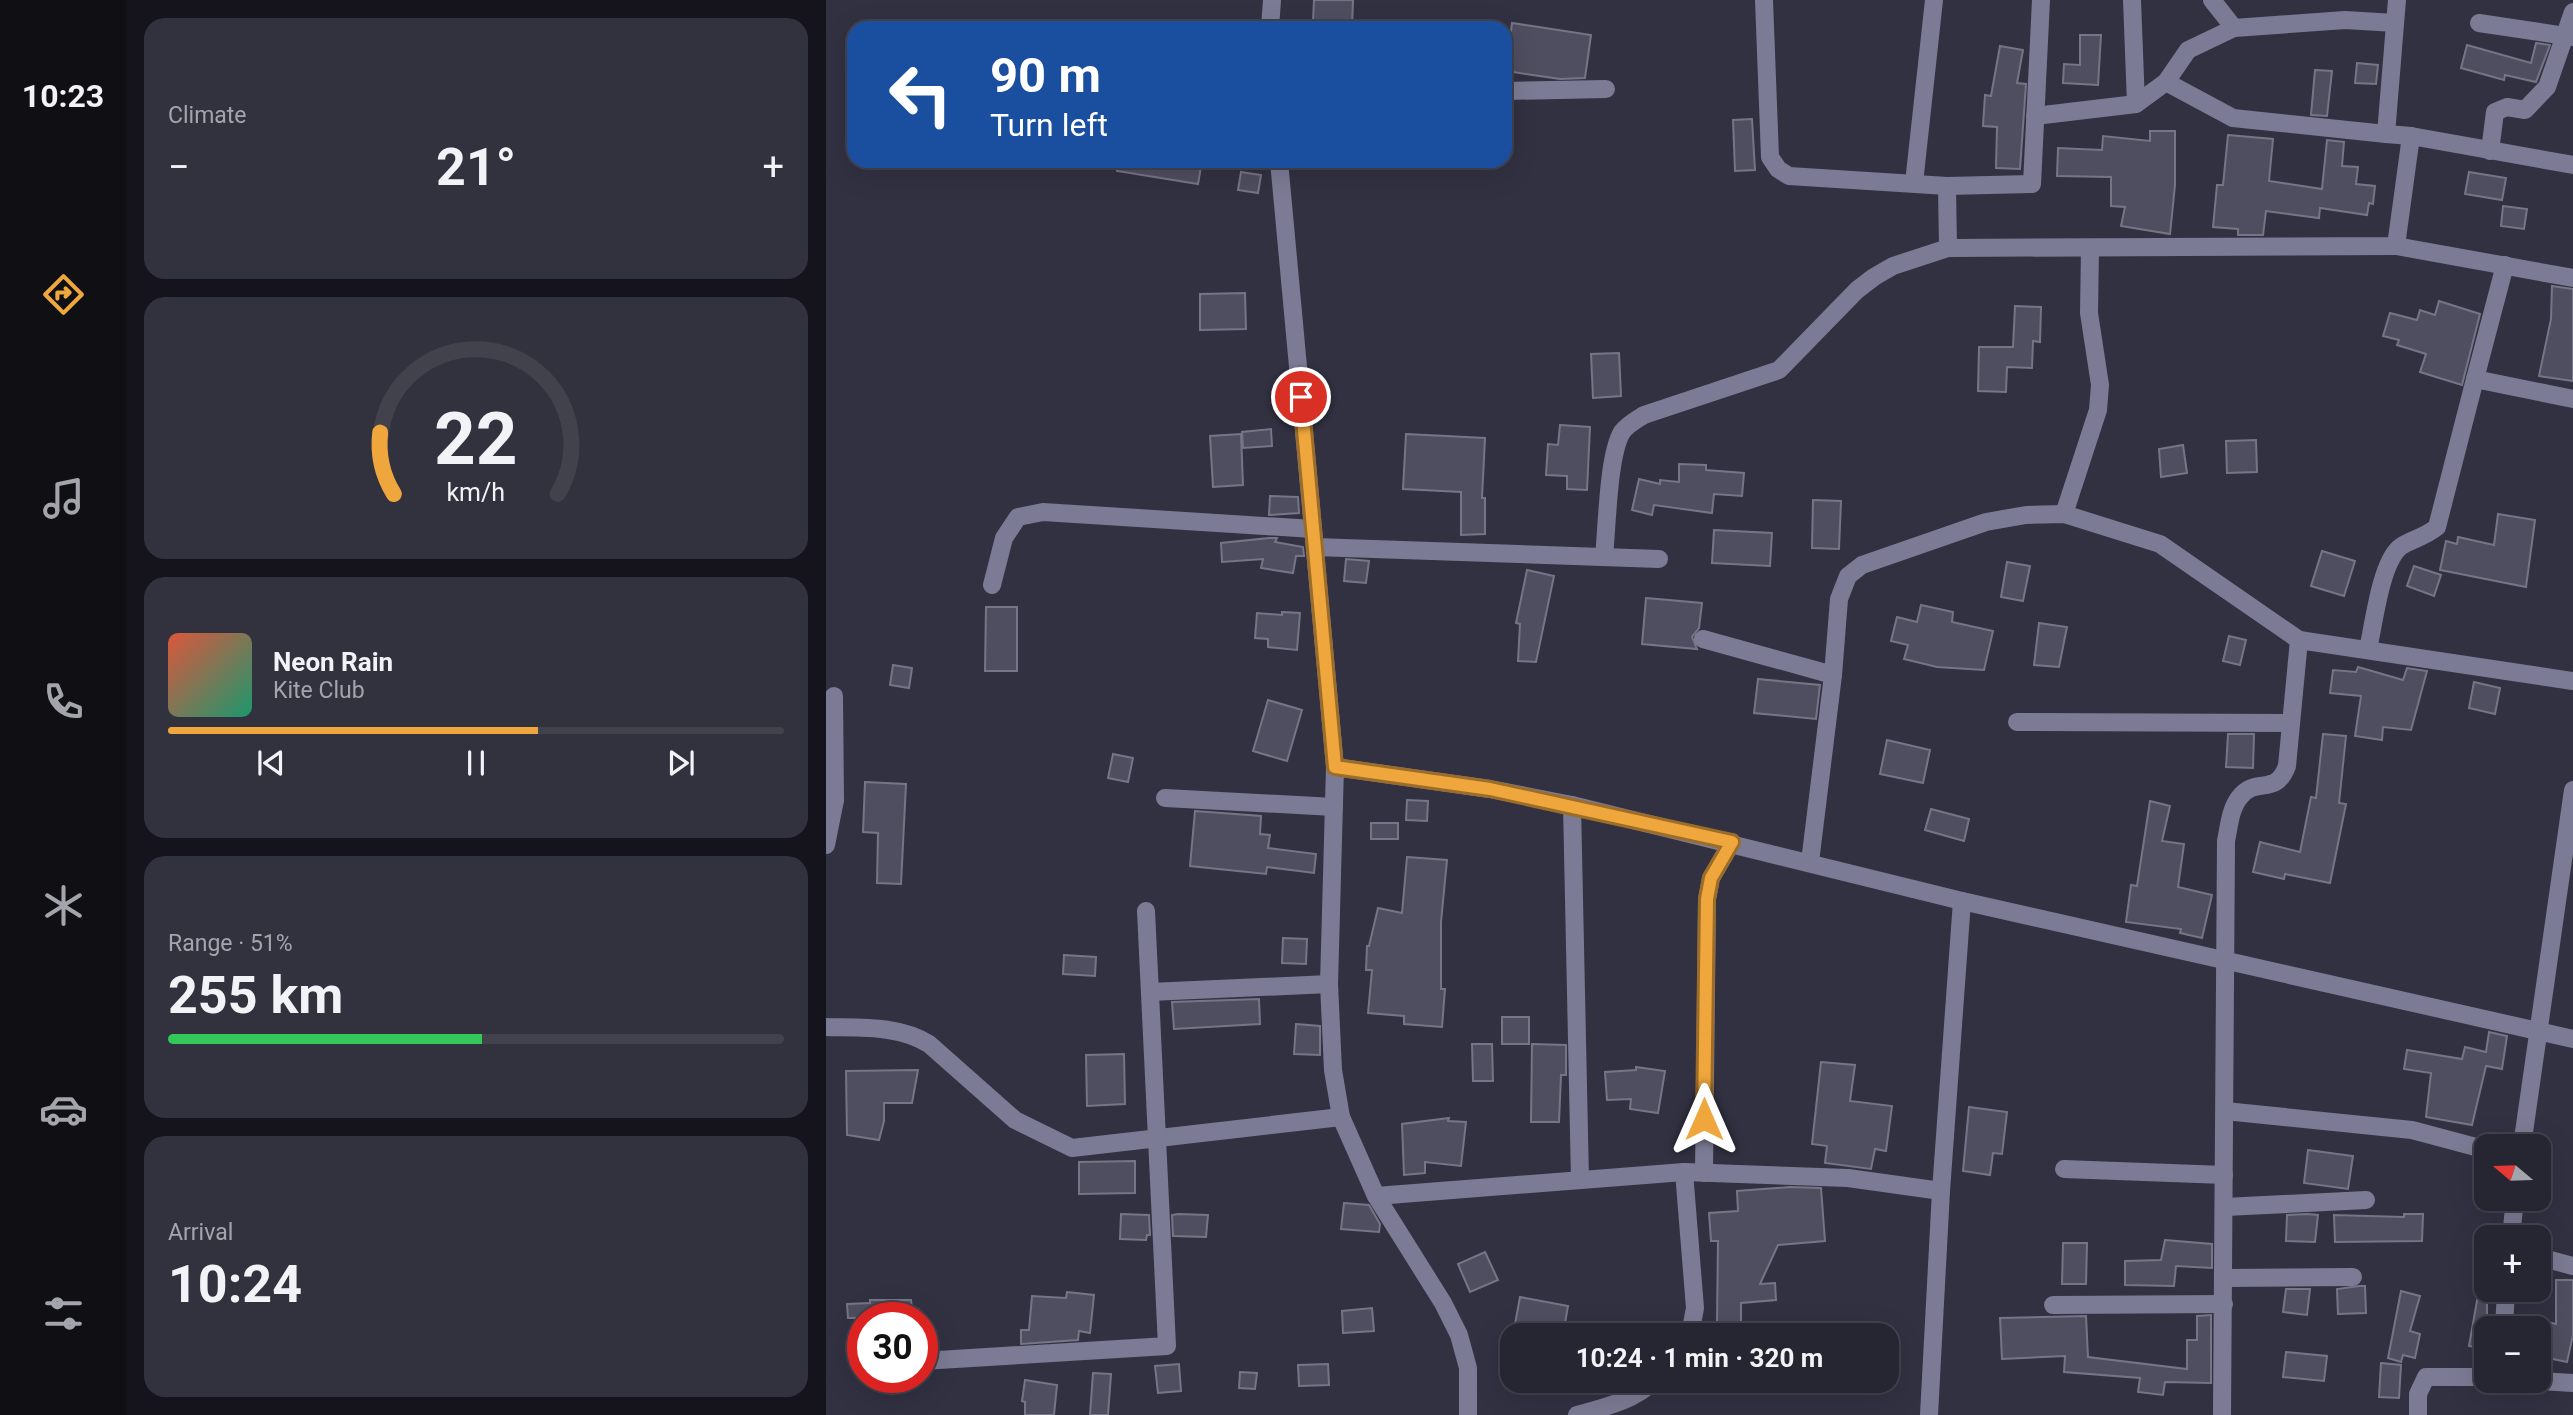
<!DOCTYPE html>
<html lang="en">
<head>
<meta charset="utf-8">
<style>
  body { margin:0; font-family:Roboto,sans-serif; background:#32313e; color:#f1f3f6; height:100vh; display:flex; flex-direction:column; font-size:26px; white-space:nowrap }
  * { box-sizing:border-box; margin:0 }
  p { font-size:23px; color:#a4a5ac }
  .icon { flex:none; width:38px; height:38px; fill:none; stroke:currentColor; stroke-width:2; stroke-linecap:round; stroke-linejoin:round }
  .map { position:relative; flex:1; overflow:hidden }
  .drawer { display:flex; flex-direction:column; gap:18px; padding:18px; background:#15141c; width:700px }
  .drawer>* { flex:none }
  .banner { position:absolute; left:21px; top:21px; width:665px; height:147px; border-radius:21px; box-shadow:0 7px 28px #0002,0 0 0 2px #42424d; background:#1a4fa0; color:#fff; overflow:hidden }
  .needle { width:46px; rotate:289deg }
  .buttons { position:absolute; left:1648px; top:1134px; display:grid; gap:14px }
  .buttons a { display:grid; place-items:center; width:77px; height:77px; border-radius:14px; background:#262532; box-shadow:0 7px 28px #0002,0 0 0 2px #42424d; font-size:35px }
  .speed { position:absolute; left:21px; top:1302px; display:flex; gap:14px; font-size:35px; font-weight:700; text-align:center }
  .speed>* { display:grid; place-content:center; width:91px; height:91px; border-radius:50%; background:#262532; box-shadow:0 7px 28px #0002,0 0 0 2px #42424d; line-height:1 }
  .speed .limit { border:10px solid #d22; background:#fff; color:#111 }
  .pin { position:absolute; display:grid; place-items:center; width:60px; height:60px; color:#fff; margin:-30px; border:4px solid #fff; border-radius:50%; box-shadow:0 2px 7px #0007 }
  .me { position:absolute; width:77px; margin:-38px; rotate:0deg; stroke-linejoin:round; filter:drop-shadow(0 0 5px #0008) }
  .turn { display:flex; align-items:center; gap:24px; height:147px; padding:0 28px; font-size:32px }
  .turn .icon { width:91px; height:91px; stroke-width:2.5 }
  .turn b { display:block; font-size:49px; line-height:60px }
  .big { font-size:52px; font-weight:700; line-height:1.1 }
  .drawer .tile { flex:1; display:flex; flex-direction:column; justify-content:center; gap:10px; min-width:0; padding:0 24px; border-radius:21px; background:#32313e }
  .drawer .dial { align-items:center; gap:0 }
  .dial svg { height:182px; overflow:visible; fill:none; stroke:#42424d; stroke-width:7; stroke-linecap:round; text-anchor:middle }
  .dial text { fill:#f1f3f6; stroke:none }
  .song { display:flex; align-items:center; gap:21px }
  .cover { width:84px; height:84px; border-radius:10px; background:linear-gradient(135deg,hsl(10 70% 55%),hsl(160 70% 35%)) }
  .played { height:7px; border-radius:4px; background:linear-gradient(90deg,#efa73d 60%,#42424d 60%) }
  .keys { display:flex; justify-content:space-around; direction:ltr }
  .heat { display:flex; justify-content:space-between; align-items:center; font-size:38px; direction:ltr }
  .charge { height:10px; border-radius:5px; background:linear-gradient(90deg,#34c759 51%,#42424d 0) }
  .trip { position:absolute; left:674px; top:1323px; width:399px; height:70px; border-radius:21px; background:#262532; box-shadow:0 7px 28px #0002,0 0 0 2px #42424d; font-weight:700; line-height:70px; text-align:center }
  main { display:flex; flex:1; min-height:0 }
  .dock { display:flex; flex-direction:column; width:126px; justify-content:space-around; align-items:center; background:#0f0f14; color:#a4a5ac }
  .dock .icon { width:49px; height:49px }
  .dock .on { color:#efa73d }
  .dock b { font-size:32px; color:#f1f3f6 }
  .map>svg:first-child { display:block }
</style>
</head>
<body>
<main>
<nav class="dock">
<b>10:23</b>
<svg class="icon on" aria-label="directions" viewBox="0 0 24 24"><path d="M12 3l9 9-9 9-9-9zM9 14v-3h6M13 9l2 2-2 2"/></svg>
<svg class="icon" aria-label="music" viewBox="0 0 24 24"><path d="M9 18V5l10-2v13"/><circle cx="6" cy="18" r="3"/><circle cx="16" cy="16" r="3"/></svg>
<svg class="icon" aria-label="phone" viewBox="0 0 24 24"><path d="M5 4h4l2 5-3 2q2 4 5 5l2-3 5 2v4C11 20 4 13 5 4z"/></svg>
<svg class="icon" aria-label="climate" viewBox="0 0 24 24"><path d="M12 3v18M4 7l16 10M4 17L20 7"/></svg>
<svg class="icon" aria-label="car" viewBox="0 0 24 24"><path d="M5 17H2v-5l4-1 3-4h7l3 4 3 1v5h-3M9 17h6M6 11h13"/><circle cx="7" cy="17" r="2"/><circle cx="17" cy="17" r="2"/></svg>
<svg class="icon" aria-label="filters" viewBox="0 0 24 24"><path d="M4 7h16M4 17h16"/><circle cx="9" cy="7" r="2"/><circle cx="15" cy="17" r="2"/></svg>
</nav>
<section class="drawer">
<div class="tile"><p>Climate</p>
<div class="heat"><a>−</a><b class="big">21°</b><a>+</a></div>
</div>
<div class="tile dial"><svg viewBox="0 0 100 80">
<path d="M14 69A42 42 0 1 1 86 69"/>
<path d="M14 69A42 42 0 0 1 8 42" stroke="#efa73d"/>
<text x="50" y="56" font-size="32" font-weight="700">22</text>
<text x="50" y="72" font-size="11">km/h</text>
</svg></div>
<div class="tile">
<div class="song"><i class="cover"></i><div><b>Neon Rain</b><p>Kite Club</p></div></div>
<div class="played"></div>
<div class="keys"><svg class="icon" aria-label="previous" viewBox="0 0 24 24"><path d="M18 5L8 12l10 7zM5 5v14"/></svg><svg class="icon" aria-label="pause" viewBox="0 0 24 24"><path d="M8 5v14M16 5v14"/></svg><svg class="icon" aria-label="next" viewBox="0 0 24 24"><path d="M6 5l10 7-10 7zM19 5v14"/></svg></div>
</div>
<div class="tile"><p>Range · 51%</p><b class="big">255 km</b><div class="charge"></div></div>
<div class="tile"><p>Arrival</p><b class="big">10:24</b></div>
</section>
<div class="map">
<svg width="1747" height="1415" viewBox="0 0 1747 1415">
  <rect width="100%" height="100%" fill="#323142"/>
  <!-- building -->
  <g fill="#4e4e60" stroke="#757588" stroke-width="2">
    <polygon points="488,0 527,0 526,28 501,28 502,21 487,21"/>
    <polygon points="686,23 765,35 759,78 734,79 680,71"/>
    <polygon points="1254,35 1275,35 1272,85 1237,83 1238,64 1254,65"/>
    <polygon points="1710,43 1724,45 1710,82 1679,75 1678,80 1635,68 1641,45 1705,63"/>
    <polygon points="1174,46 1197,50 1191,83 1200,84 1194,169 1170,168 1171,127 1157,126 1159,95 1165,96"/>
    <polygon points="1531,63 1552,65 1550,84 1529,83"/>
    <polygon points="1489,70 1506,71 1501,116 1485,115"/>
    <polygon points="926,119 929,170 909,171 907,120"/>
    <polygon points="1324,131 1349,131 1349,185 1344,234 1295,226 1299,207 1285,206 1285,177 1231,176 1232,148 1276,150 1277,136 1324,141"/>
    <polygon points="1402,135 1447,139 1443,181 1496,189 1501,140 1518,142 1516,166 1532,167 1530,184 1549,186 1547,204 1543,203 1541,215 1494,208 1493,218 1440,211 1437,235 1412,235 1412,229 1387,227 1391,185 1397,185"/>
    <polygon points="292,161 376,161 372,184 291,171"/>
    <polygon points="415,172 435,175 432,193 412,190"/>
    <polygon points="1643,172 1680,178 1676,200 1639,194"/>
    <polygon points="1677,206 1701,209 1698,229 1675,226"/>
    <polygon points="1726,286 1747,289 1747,381 1713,376 1725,319"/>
    <polygon points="419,293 420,329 374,330 374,294"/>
    <polygon points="1613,301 1654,314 1636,385 1594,372 1600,354 1571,345 1573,340 1557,336 1564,313 1591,320 1594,310 1609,315"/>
    <polygon points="1189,306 1215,307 1214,342 1207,341 1206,368 1181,367 1180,392 1152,391 1153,347 1187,347"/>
    <polygon points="793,353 795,396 767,398 765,354"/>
    <polygon points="734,425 764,427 761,490 741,489 741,476 720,475 722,444 732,445"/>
    <polygon points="445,429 446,446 417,448 416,432"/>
    <polygon points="415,434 417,485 387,487 384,436"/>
    <polygon points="580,434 659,438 656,498 659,498 659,534 635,535 635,492 577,489"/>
    <polygon points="1430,440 1431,472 1401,473 1400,441"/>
    <polygon points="1357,445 1361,473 1335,477 1333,449"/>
    <polygon points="853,464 880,465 880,470 918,473 916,496 888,494 886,513 828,505 826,515 806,510 813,479 834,484 834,480 853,482"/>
    <polygon points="444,496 472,497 473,513 443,515"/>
    <polygon points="987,500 1015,501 1013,549 986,548"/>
    <polygon points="1672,514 1709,520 1700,587 1614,570 1620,541 1631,544 1632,537 1668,545"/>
    <polygon points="888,530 946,533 944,566 886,563"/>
    <polygon points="443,538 451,538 449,542 477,547 478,556 470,556 467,573 435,568 437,559 396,562 395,543"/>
    <polygon points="1496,551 1529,561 1518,596 1485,586"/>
    <polygon points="520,559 543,561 540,583 518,581"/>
    <polygon points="1181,562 1204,566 1197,601 1175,597"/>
    <polygon points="1588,566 1615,575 1608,596 1581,586"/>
    <polygon points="701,570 728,576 710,662 692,661 694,624 690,623"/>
    <polygon points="820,598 876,603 873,628 866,637 871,649 816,644"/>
    <polygon points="1095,605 1127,612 1126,622 1167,631 1158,670 1111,667 1078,659 1082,645 1065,641 1071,617 1091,622"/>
    <polygon points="160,607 191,607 191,671 159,671"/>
    <polygon points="456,612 474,613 471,650 442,647 442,639 429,638 431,613 456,615"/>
    <polygon points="1213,623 1241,627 1233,667 1208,665"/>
    <polygon points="1403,636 1420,640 1414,665 1397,661"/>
    <polygon points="67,665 86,668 83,688 64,685"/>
    <polygon points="1532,667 1577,680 1581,668 1601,671 1585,730 1557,727 1556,740 1529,736 1535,696 1504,693 1507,670 1530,672"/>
    <polygon points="932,679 994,685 990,719 928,713"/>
    <polygon points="1648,682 1674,688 1669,714 1643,708"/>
    <polygon points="442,700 476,710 461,761 427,751"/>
    <polygon points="1402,734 1428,734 1427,768 1400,767"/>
    <polygon points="1497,734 1520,736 1513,803 1520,804 1504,883 1459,874 1458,879 1427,872 1434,842 1474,852 1485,797 1490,798"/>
    <polygon points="1061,740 1104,750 1097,783 1054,774"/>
    <polygon points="287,754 307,758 302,782 282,778"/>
    <polygon points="39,782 80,784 75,884 51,883 52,833 37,832"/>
    <polygon points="581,800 602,801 601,821 580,820"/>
    <polygon points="1324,801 1344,806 1336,841 1358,844 1352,887 1386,895 1376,938 1354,933 1355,929 1300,922 1305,885 1311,886"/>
    <polygon points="1105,809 1143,819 1138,841 1099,830"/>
    <polygon points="369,811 435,816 434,834 444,835 442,848 490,854 488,873 441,867 440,874 364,866"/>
    <rect x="545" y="823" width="27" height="16"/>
    <polygon points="581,857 621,860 615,922 615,989 619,989 616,1027 578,1024 578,1016 542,1013 546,970 540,970 541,946 543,946 552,908 576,913"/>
    <polygon points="457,938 481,939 480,964 456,963"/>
    <polygon points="238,955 270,957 269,976 237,974"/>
    <polygon points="433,999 434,1024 348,1029 346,1002"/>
    <rect x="676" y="1017" width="27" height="27"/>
    <polygon points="470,1024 494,1026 494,1055 468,1054"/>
    <polygon points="1663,1032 1681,1036 1676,1069 1660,1066 1646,1125 1600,1117 1605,1073 1578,1069 1581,1050 1636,1059 1639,1047 1660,1052"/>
    <polygon points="646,1044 666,1044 667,1081 647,1081"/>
    <polygon points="706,1044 740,1045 740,1075 735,1075 733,1122 705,1122"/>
    <polygon points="298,1054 299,1104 261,1106 260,1055"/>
    <polygon points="995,1062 1029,1065 1024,1101 1066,1106 1060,1151 1049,1149 1045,1169 999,1163 1001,1146 986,1144"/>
    <polygon points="810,1067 839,1071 832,1113 804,1109 805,1099 781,1100 779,1072 810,1070"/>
    <polygon points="92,1070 86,1103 58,1103 58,1121 53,1140 21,1135 20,1071"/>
    <polygon points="1143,1107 1181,1112 1176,1154 1167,1153 1164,1175 1137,1171"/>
    <polygon points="623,1118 622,1121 640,1122 635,1166 599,1162 599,1173 578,1175 576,1124"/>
    <polygon points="1482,1150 1527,1156 1522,1189 1478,1183"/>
    <polygon points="309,1161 309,1193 253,1194 253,1162"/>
    <polygon points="964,1187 995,1188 999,1241 952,1245 934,1284 949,1283 950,1300 915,1303 915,1322 891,1322 892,1241 885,1241 883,1213 912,1211 911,1191"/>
    <polygon points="518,1203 543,1205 554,1224 553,1232 515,1229"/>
    <polygon points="295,1214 323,1215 324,1235 321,1235 320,1240 294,1239"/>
    <polygon points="352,1214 382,1215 380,1237 347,1236 346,1215"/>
    <polygon points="1481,1214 1492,1215 1489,1242 1460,1241 1461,1215"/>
    <polygon points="1578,1214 1597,1214 1596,1241 1509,1242 1508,1215 1578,1217"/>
    <polygon points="1339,1240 1386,1244 1386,1268 1350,1266 1348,1286 1299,1285 1299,1261 1335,1260"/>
    <polygon points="1237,1243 1261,1243 1260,1284 1236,1284"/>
    <polygon points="659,1252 672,1280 644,1292 632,1264"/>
    <polygon points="1730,1280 1747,1280 1747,1335 1741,1362 1713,1356 1713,1320 1730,1324"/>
    <polygon points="1533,1286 1539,1286 1540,1313 1512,1314 1511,1289"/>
    <polygon points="1460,1289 1484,1289 1481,1315 1457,1312"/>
    <polygon points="1575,1291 1594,1296 1584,1331 1594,1334 1589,1358 1577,1355 1575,1362 1562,1358"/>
    <polygon points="241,1292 268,1295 264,1333 253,1331 252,1340 195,1344 195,1330 203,1330 206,1296 240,1298"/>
    <polygon points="1652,1295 1661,1296 1661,1349 1643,1346"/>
    <polygon points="694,1297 742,1306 737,1335 687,1335"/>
    <polygon points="44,1300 85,1300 86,1308 93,1309 92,1318 22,1318 21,1304 44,1303"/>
    <polygon points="546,1308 548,1331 517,1333 516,1311"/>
    <polygon points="1385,1315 1385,1383 1339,1382 1337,1395 1312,1392 1314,1378 1238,1372 1239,1356 1176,1359 1174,1318 1260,1316 1262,1357 1361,1369 1361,1340 1371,1340 1371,1316"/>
    <polygon points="1460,1352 1501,1356 1498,1381 1457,1377"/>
    <polygon points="1555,1363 1575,1365 1573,1398 1553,1397"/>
    <polygon points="353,1364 355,1391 332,1393 329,1366"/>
    <polygon points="502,1364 503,1385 473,1386 472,1365"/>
    <polygon points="414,1372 431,1373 429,1389 413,1388"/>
    <polygon points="267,1373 285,1374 282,1415 264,1415"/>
    <polygon points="199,1380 231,1385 228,1415 199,1415 199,1402 196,1401"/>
  </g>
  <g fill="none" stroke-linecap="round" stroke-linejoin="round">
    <!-- minor -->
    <g stroke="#7b7b95" stroke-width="18">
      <polyline points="938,0 944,157 952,169 963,176 1121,186 1122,248 1570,246 1585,136 1560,134"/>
      <polyline points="1306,0 1310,104"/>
      <polyline points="1386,0 1408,28"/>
      <polyline points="1653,23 1747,37"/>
      <polyline points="444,28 446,0"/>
      <polyline points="1340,82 1407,118 1560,134 1571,0"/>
      <polyline points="679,91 780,89"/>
      <polyline points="1209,116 1310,104 1340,82 1362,50 1408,28 1519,20 1569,23"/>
      <polyline points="1585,136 1747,165"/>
      <polyline points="1664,151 1669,112 1681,107 1699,110 1721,87 1747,12"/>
      <polyline points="453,161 509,767 503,984 507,1070 515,1117 550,1196 617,1303 633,1335 642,1368 642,1415"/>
      <polyline points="1088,183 1108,0"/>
      <polyline points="1121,186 1206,184 1215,0"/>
      <polyline points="1570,246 1747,278"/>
      <polyline points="1649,379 1679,265"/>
      <polyline points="1238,514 1272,410 1274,385 1263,313 1264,248"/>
      <polyline points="489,547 833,559"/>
      <path d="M778 557C781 528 782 455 796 432 802 424 810 420 818 415L953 370 1031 290 1048 277 1067 266 1122 248"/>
      <polyline points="166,585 178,538 192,517 217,512 487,529"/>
      <polyline points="877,639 1007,675"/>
      <path d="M1542 649C1548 624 1554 566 1573 548 1580 541 1598 538 1611 527L1649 379 1747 399"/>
      <polyline points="1191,722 1465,723"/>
      <polyline points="509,767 664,789 746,805 1136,901 1747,1039"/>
      <polyline points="339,798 508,807"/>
      <polyline points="0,800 9,800 8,696"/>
      <polyline points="746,805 754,1180"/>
      <polyline points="0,845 9,800"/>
      <polyline points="984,862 1007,675 1013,599 1022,576 1036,565 1160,522 1200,515 1238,514 1334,544 1473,640"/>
      <polyline points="324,992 503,984"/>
      <path d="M0 1027C35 1028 72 1025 103 1044L189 1120 246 1148 515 1117"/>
      <polyline points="1399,1111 1586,1130 1661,1150"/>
      <polyline points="1696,1146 1747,790"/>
      <polyline points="1238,1169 1398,1175"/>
      <polyline points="858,1172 869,1308 864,1335"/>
      <polyline points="878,1173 881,899 885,878 906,842"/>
      <polyline points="1115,1191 1136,901"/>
      <polyline points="550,1196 858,1172 1022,1178 1115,1191 1103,1415"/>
      <polyline points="1399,1207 1540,1200"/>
      <polyline points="1685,1237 1689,1199"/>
      <polyline points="1713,1257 1747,1266"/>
      <polyline points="1399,1278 1527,1277"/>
      <polyline points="1227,1305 1398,1304"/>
      <polyline points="1678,1328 1680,1290"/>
      <polyline points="96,1361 341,1346 320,911"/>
      <polyline points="1713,1381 1747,1383"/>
      <path d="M751 1415C779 1407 807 1401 828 1381"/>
      <path d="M1396 1415 1400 841C1403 827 1404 810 1413 798 1430 775 1449 798 1461 766L1473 640 1747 681"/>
      <polyline points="1592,1415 1592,1394 1600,1377 1661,1377"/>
    </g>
  </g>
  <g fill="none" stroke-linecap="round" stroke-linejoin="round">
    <!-- route casing -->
    <g stroke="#9b6d28" stroke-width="18">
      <polyline id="route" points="475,397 509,767 664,789 906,842 885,878 881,899 878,1119"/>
    </g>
    <!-- route -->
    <use href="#route" stroke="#efa73d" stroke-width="12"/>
  </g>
</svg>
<div class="buttons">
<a><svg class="needle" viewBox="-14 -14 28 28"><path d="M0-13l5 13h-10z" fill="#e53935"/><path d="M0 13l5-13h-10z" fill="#a4a5ac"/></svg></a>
<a>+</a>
<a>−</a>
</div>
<div class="speed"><div class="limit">30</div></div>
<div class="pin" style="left:475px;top:397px;background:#d93025"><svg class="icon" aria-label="arrive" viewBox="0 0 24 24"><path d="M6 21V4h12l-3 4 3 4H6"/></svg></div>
<svg class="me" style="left:878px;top:1119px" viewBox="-20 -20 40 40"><path d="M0-17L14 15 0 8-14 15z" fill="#efa73d" stroke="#fff" stroke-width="4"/></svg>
<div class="trip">10:24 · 1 min · 320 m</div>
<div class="banner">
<div class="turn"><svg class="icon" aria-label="left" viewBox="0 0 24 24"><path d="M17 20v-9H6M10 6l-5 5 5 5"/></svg><div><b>90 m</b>Turn left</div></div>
</div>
</div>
</main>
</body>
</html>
